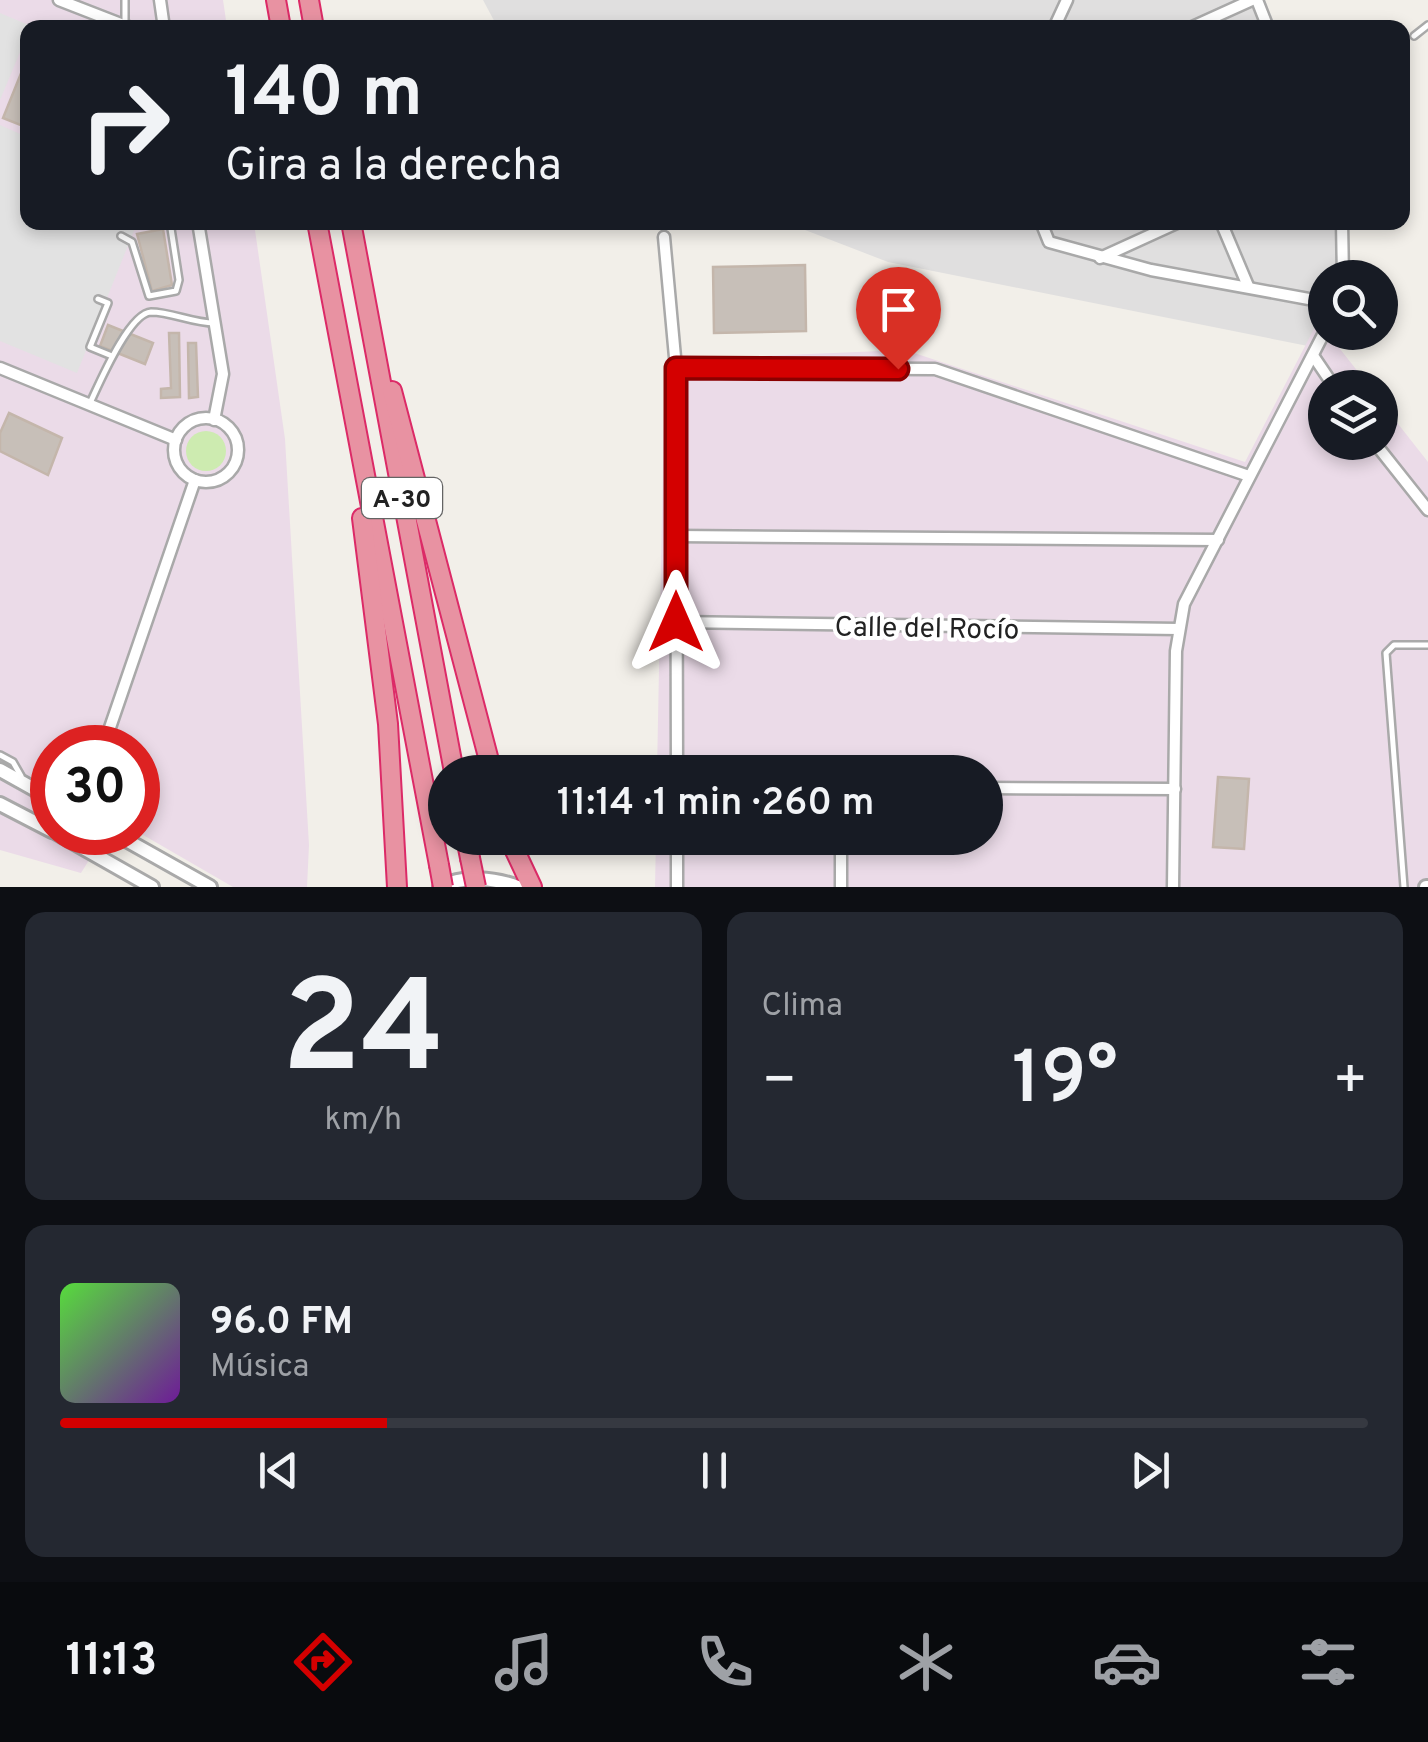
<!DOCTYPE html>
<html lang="es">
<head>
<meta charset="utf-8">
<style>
  body { margin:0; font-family:Overpass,sans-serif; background:#242831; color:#f1f3f6; height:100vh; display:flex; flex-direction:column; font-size:38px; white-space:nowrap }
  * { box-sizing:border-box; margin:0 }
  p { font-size:32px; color:#9ea1a6 }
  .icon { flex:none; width:55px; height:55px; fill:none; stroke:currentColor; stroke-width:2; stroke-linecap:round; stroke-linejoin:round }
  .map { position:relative; height:887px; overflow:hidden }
  .sheet { display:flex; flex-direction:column; gap:25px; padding:25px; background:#0d0f14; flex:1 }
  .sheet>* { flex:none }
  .hud { position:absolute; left:20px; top:20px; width:1390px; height:210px; border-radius:20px; box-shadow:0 5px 15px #0003; background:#171b24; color:#f1f3f6; overflow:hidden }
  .controls { position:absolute; left:1308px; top:260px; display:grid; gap:20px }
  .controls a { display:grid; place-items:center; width:90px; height:90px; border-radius:50%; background:#171b24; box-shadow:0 5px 15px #0003; font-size:50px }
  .speed { position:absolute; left:30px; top:725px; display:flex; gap:20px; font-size:50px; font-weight:700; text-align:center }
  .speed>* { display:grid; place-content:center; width:130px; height:130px; border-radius:50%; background:#171b24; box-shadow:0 5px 15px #0003; line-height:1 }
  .speed .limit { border:15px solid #d22; background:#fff; color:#111 }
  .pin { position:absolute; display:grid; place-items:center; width:85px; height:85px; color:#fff; margin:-102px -42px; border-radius:50% 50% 50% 0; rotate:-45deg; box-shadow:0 0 10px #0007 }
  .pin .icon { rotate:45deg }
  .me { position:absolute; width:110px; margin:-55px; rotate:0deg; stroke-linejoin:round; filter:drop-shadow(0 0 8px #0008) }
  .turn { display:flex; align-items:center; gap:35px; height:210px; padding:0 40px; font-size:45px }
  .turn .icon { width:130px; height:130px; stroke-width:2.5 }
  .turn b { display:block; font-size:70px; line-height:85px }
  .big { font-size:75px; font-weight:600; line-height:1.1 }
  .sheet .tile { flex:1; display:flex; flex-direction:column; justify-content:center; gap:15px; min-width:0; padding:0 35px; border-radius:20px; background:#242831 }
  .sheet .dial { align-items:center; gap:0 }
  .dial b { font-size:130px; line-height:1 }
  .song { display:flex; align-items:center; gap:30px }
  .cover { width:120px; height:120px; border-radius:15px; background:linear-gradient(135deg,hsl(110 70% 55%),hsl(280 70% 35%)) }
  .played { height:10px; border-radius:5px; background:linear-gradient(90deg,#d40000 25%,#363941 25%) }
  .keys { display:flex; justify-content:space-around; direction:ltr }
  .heat { display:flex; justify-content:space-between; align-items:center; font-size:55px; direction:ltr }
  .sheet .tiles { flex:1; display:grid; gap:25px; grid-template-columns:1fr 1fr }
  .tile:last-child { grid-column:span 2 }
  .trip { position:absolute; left:428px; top:755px; width:575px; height:100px; border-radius:50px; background:#171b24; box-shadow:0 5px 15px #0003; font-weight:600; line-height:100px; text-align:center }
  .dock { display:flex; height:160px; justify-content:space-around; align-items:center; background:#090b0e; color:#9ea1a6 }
  .dock .icon { width:70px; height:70px }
  .dock .selected { color:#d40000 }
  .dock b { font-size:45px; color:#f1f3f6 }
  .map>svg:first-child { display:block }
</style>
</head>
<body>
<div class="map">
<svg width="1428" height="887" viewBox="0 0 1428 887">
  <rect width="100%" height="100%" fill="#f2efe9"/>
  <!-- residential -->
  <g fill="#e0dfdf">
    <polygon points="483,0 1265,0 1276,27 498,28"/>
    <polygon points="1342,222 1349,249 1342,277 1325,278 1323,349 888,262 787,223"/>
  </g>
  <!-- industrial -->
  <g fill="#ebdbe8">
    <polygon points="0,0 223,0 227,27 28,28 28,222 254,223 285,439 309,845 307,887 233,887 138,832 138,748 52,748 52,832 106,833 81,873 0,850"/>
    <polygon points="1318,321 1370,387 1325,388 1325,442 1380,442 1380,401 1428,462 1428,887 655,887 656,838 985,838 985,772 657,772 665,360 905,350 1245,462"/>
  </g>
  <!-- grass -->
  <circle fill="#cdebb0" cx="206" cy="451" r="20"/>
  <!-- parking -->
  <g fill="#e2e2e2">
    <polygon points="0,13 31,26 0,100"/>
    <polygon points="0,125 27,137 28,222 137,223 77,373 0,341"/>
  </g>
  <!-- building -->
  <g fill="#c7bfb8" stroke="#c4b6ab" stroke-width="2.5">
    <polygon points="28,56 28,128 3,118"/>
    <polygon points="163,229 172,285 152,291 137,234"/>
    <polygon points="805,265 806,331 714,333 713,267"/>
    <polygon points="108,325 153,343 145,364 100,346"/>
    <polygon points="169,333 179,333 180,397 161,398 161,389 171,388"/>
    <polygon points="188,343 196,343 198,397 189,398"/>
    <polygon points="9,413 62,438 48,475 0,451 0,433"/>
    <polygon points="1218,777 1249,779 1244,849 1213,847"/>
  </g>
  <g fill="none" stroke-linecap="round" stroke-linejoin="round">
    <!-- service casing -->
    <g stroke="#a9a9a9" stroke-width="10">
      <g id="service">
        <polyline points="125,0 125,23"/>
        <polyline points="1414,36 1428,25"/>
        <polyline points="121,236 132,242 149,296 176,291 179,280 170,222"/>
        <polyline points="98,299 108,303 90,347 112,356"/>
        <path d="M90 403C99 384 129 313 151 312 171 312 193 323 214 323"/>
        <polyline points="0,755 13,762 21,776"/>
        <polyline points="1404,887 1386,653 1394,645 1428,645"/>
      </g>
    </g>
    <!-- minor casing -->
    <g stroke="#a9a9a9" stroke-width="15">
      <g id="minor">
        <polyline points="59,0 131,28"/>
        <polyline points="160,0 164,28"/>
        <polyline points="1257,0 1268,28"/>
        <polyline points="1054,28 1067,0"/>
        <polyline points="1190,28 1252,0"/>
        <polyline points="198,222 223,374 214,420"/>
        <polyline points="1041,222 1049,242 1151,270 1325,302"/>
        <polyline points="1221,222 1248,286"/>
        <polyline points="1342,222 1343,278"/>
        <polyline points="664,237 676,368 677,772"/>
        <polyline points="1100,258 1179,222"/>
        <polyline points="1314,357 1335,388"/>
        <polyline points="0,368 176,440"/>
        <polyline points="676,368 935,369 1249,476"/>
        <circle cx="206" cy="450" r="32"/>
        <polyline points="1374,442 1428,510"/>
        <polyline points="676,536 1218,540"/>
        <polyline points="676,622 1179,629"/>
        <polyline points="103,748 195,480"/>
        <polyline points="985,788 1175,789"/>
        <polyline points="677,838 677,887"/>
        <polyline points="841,887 841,838"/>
        <polyline points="1173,887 1176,651 1184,604 1325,331"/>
      </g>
    </g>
    <!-- tertiary casing -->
    <g stroke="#a9a9a9" stroke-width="18">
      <g id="tertiary">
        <polyline points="0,770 52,799"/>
        <polyline points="0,804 52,831"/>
        <polyline points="55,832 152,887"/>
        <polyline points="112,832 210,887"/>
        <path d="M440 887C464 875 494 878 518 887"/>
        <polyline points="1426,887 1428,887"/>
      </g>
    </g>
    <!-- motorway casing -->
    <g stroke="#dc2a67" stroke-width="22">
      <g id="motorway">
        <polyline points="276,0 281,28"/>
        <polyline points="309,0 314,28"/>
        <polyline points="317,222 439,865"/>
        <polyline points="351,222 454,772"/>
        <polyline points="392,391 492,772"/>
        <polyline points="362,518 388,724 397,887"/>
        <polyline points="466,838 470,858"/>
        <polyline points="509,838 532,887"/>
      </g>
    </g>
    <!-- service -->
    <use href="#service" stroke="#fff" stroke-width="5"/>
    <!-- minor -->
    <use href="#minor" stroke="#fff" stroke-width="10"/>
    <!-- tertiary -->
    <use href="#tertiary" stroke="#fff" stroke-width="12"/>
    <!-- motorway -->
    <use href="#motorway" stroke="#e892a2" stroke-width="18"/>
    <!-- motorway-bridge casing -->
    <g stroke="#dc2a67" stroke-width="22" stroke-linecap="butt">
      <g id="motorway-bridge">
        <polyline points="470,858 476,887"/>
        <polyline points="439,865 443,887"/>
      </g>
    </g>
    <!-- motorway-bridge -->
    <use href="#motorway-bridge" stroke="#e892a2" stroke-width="18"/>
  </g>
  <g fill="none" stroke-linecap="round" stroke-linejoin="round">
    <!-- route casing -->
    <g stroke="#8a0000" stroke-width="25">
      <polyline id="route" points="676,622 676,368 898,369"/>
    </g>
    <!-- route -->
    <use href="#route" stroke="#d40000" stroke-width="18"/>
  </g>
  <g text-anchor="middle" stroke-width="8" stroke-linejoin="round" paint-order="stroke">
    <!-- shield labels -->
    <rect fill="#fff" stroke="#646464" stroke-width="2.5" x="362" y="478" width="80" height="40" rx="8"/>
    <g font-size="25" font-weight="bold" fill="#222">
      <text x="402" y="507">A-30</text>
    </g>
    <!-- street labels -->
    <g font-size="28" fill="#222" stroke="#fff">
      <text transform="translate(927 627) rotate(1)" y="10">Calle del Rocío</text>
    </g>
  </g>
</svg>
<div class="controls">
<a><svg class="icon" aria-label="search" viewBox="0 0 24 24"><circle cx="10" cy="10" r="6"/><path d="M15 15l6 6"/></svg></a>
<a><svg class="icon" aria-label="layers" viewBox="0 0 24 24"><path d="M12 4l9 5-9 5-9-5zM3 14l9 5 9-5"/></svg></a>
</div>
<div class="speed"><div class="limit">30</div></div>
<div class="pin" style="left:898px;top:369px;background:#d93025"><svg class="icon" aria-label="arrive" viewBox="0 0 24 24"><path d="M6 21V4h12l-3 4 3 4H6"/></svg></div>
<svg class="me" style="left:676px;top:622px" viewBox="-20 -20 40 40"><path d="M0-17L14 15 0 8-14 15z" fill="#d40000" stroke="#fff" stroke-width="4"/></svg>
<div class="trip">11:14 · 1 min · 260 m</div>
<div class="hud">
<div class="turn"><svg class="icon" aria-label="right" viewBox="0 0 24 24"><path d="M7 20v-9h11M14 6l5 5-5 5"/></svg><div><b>140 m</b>Gira a la derecha</div></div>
</div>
</div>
<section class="sheet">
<div class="tiles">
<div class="tile dial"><b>24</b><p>km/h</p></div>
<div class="tile"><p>Clima</p>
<div class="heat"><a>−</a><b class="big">19°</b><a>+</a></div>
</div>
<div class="tile">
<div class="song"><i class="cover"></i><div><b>96.0 FM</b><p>Música</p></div></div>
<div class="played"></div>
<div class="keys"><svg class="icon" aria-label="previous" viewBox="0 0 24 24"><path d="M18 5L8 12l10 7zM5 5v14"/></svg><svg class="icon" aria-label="pause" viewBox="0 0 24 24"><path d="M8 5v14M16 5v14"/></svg><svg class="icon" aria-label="next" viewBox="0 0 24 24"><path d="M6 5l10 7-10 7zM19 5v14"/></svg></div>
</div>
</div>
</section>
<nav class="dock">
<b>11:13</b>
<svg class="icon selected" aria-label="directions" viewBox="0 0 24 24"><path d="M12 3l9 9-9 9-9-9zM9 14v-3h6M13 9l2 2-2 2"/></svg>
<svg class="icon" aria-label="music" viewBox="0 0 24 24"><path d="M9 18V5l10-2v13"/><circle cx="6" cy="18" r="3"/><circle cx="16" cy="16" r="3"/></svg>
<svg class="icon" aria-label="phone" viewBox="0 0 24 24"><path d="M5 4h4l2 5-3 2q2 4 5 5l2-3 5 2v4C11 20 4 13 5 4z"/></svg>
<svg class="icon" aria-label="climate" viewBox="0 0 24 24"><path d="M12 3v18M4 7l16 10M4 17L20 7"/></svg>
<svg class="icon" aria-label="car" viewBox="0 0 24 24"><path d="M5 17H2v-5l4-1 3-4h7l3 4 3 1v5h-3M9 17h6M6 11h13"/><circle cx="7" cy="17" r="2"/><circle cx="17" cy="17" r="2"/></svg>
<svg class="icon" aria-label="filters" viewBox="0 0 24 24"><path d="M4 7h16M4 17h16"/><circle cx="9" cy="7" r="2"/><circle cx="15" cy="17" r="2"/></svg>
</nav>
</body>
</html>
